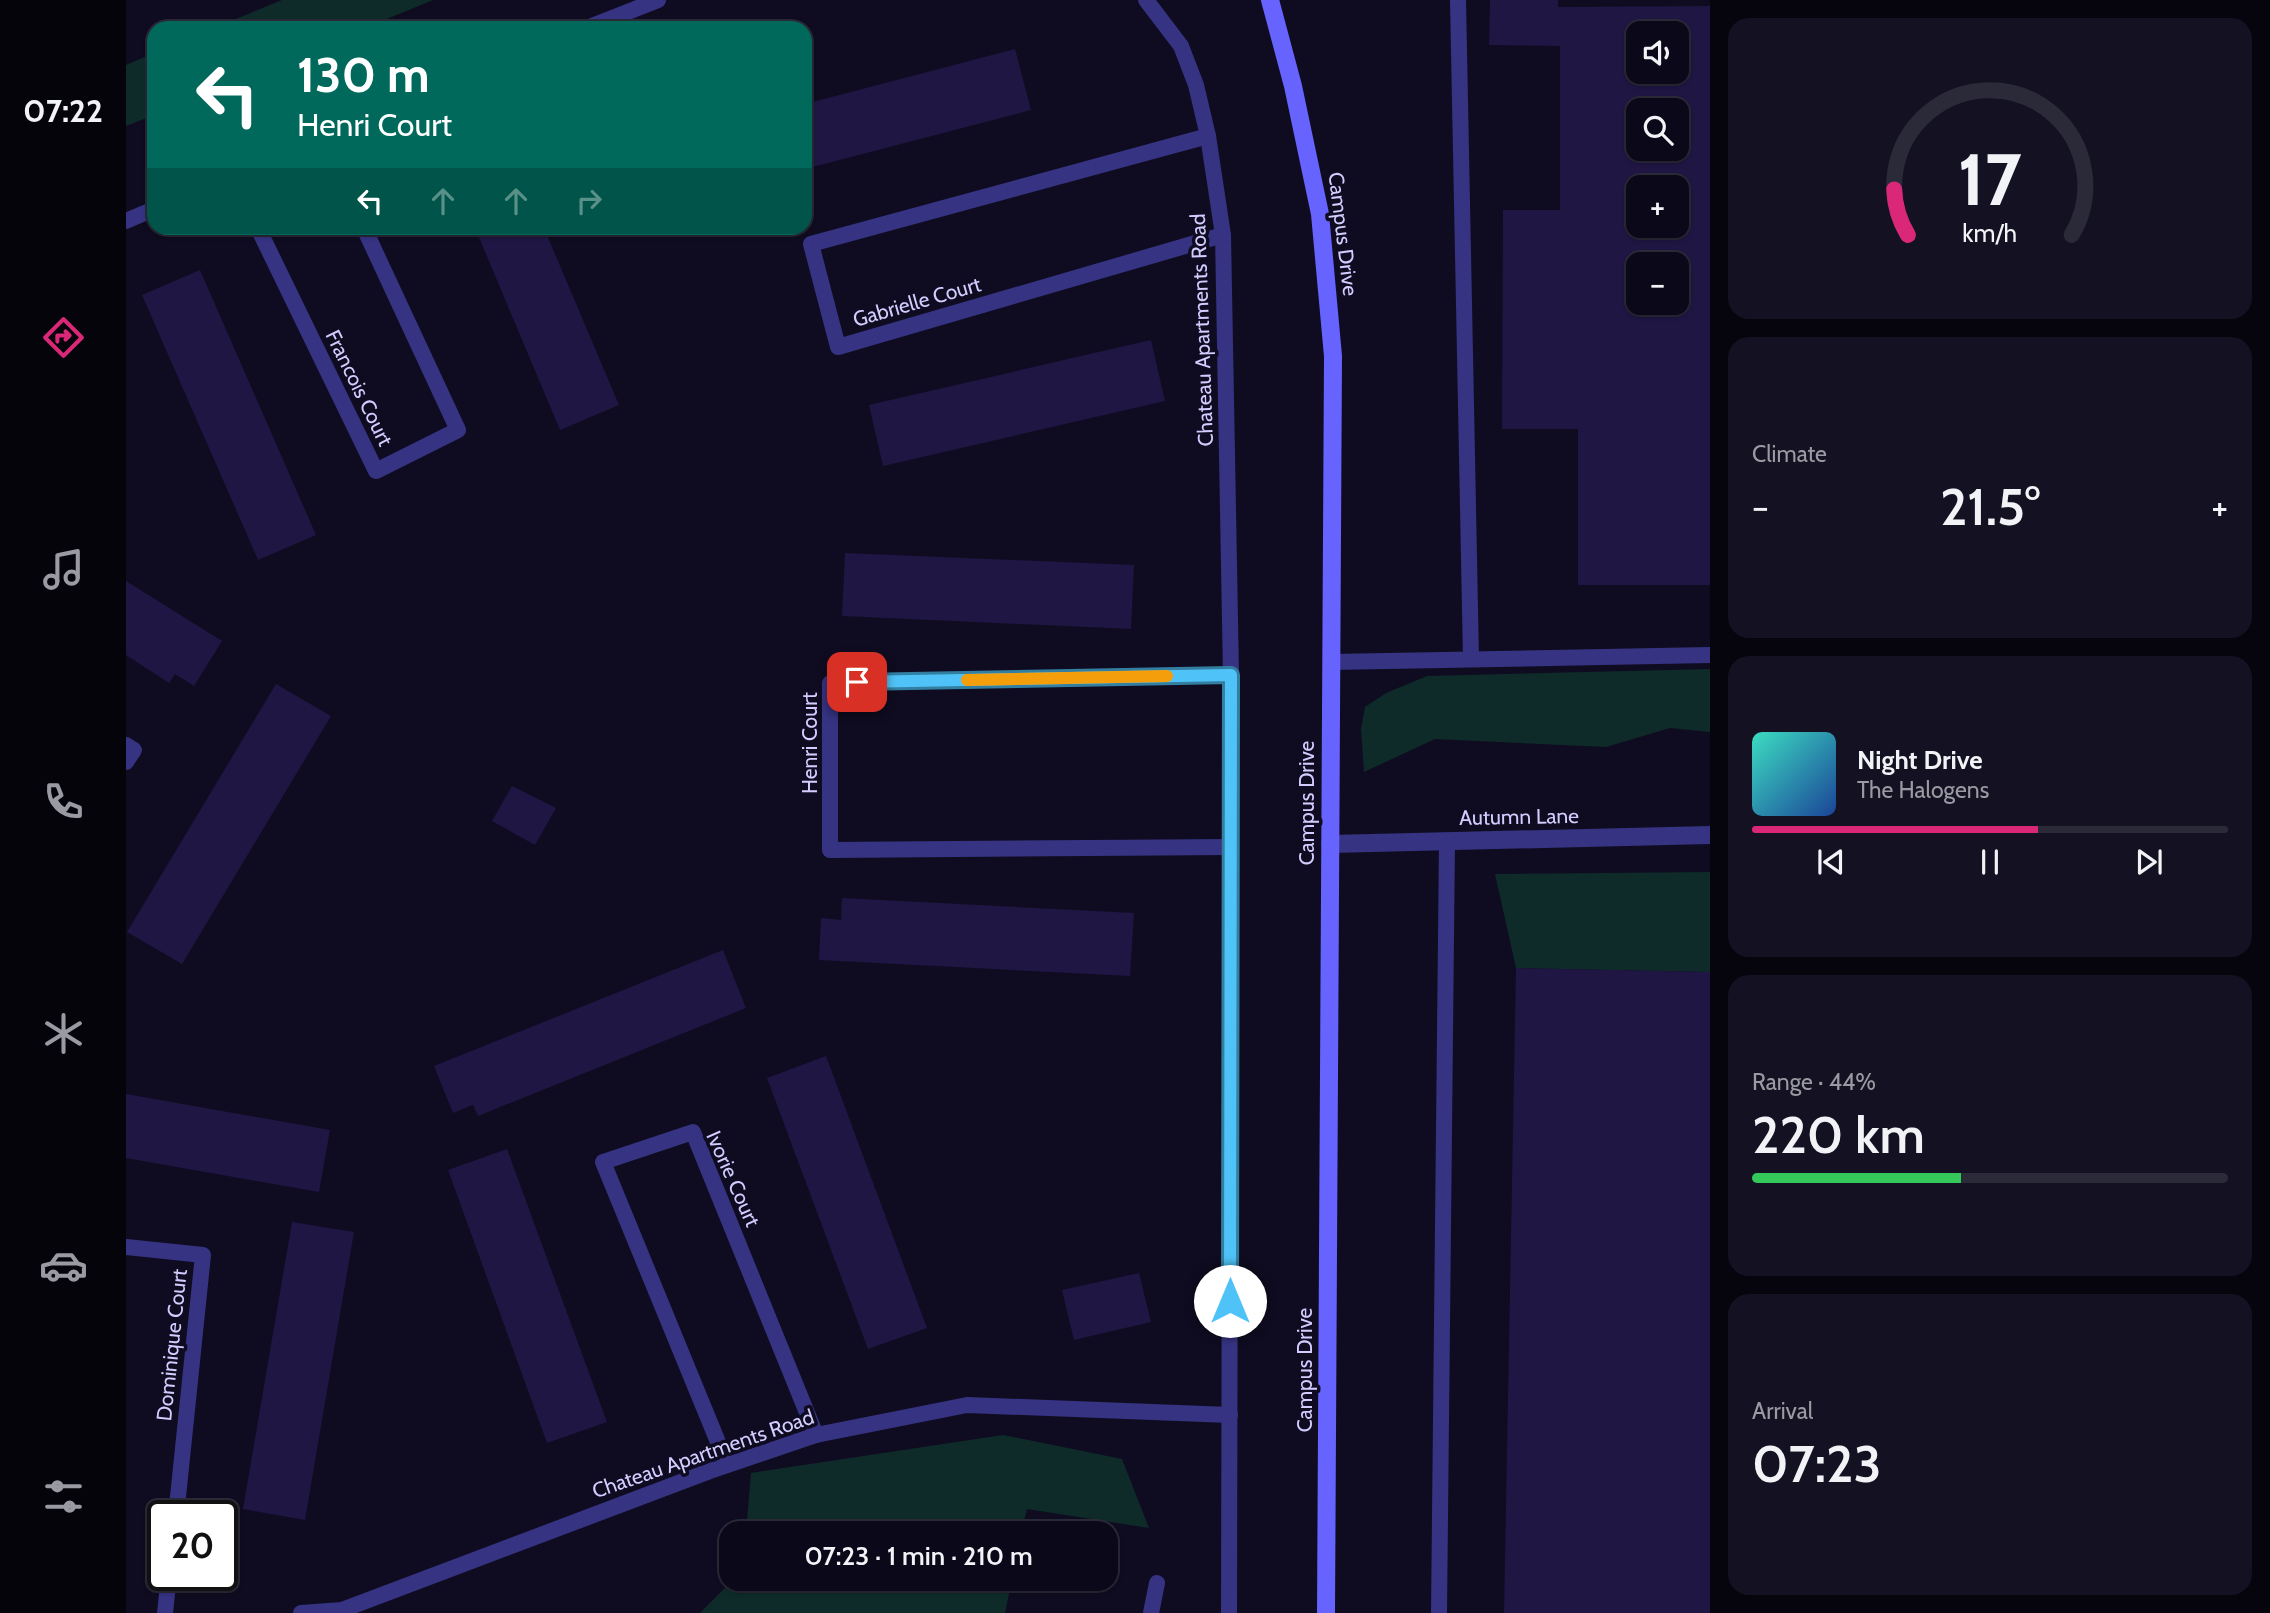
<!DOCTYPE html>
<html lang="en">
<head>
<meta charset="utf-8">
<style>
  body { margin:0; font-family:Cabin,sans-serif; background:#141222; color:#f1f3f6; height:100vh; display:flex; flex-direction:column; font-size:26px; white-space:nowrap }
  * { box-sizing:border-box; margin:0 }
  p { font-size:23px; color:#9a9aa2 }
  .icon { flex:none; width:38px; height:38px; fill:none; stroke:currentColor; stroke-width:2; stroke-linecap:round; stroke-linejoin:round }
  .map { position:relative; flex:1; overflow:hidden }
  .details { display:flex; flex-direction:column; gap:18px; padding:18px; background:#06050e; width:560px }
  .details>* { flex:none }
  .hud { position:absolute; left:21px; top:21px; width:665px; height:214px; border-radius:21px; box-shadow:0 2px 5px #0004,0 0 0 2px #2b2a38; background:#00695c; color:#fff; overflow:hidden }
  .tools { position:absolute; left:1500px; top:21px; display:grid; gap:14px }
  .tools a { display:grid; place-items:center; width:63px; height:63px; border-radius:14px; background:#0b0919; box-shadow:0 2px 5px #0004,0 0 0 2px #2b2a38; font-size:35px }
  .speed { position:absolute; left:21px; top:1500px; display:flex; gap:14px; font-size:35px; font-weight:700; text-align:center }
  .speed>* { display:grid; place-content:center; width:91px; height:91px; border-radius:50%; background:#0b0919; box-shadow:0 2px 5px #0004,0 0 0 2px #2b2a38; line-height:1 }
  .speed .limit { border:4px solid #111; border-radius:10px; background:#fff; color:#111 }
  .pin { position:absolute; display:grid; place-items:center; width:60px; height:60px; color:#fff; margin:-30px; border-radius:14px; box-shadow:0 4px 10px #0006 }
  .me { position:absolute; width:77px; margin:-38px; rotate:0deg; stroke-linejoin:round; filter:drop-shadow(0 0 5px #0008) }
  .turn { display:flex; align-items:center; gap:24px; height:147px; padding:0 35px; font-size:32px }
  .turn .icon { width:91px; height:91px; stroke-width:2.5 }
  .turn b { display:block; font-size:49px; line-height:60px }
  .lanes { display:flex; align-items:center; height:66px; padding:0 35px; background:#0003; justify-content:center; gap:35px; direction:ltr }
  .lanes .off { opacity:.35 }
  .big { font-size:52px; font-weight:600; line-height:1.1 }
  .details .card { flex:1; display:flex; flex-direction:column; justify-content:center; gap:10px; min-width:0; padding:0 24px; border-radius:21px; background:#141222 }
  .details .dial { align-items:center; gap:0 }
  .dial svg { height:182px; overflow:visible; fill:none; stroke:#2b2a38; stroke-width:7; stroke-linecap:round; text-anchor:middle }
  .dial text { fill:#f1f3f6; stroke:none }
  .song { display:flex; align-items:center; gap:21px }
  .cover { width:84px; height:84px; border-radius:10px; background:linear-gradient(135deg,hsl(170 70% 55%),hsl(220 70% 35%)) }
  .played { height:7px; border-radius:4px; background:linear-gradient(90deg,#db2777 60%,#2b2a38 60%) }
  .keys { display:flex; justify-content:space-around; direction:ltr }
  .heat { display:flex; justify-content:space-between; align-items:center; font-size:38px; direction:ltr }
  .charge { height:10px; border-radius:5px; background:linear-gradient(90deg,#34c759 44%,#2b2a38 0) }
  .trip { position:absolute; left:593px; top:1521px; width:399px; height:70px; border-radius:21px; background:#0b0919; box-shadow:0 2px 5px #0004,0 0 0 2px #2b2a38; font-weight:600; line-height:70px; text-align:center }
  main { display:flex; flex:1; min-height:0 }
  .tabs { display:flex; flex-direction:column; width:126px; justify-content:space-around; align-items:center; background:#04040a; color:#9a9aa2 }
  .tabs .icon { width:49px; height:49px }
  .tabs .current { color:#db2777 }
  .tabs b { font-size:32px; color:#f1f3f6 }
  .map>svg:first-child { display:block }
</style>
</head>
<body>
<main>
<nav class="tabs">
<b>07:22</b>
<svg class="icon current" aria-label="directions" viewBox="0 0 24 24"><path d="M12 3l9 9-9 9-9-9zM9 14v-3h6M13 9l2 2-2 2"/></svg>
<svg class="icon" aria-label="music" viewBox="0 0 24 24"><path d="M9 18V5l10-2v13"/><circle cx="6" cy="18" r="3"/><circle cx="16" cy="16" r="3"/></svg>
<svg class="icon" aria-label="phone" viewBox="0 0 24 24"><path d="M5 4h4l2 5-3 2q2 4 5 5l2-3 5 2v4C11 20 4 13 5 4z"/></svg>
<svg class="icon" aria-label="climate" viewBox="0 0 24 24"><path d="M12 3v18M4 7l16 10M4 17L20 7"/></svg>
<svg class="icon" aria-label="car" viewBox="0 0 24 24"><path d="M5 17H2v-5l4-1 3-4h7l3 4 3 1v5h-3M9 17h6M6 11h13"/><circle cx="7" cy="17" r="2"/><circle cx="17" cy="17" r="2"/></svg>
<svg class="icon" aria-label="filters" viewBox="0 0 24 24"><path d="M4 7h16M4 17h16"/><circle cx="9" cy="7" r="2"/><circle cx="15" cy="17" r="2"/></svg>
</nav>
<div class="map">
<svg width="1584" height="1613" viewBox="0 0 1584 1613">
  <rect width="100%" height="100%" fill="#0f0c21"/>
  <!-- green -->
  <g fill="#0e2b2a">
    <polygon points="156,0 307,0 239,28 88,28"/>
    <polygon points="28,53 28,115 0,126 0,65"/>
    <polygon points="1584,669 1584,732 1544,728 1480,747 1309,739 1238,772 1235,729 1239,707 1260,693 1301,676"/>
    <polygon points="1584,872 1584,972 1390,968 1369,874"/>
    <polygon points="877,1435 996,1459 1023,1528 901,1509 895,1533 620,1533 625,1473"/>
    <polygon points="608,1579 608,1578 886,1579 879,1613 574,1613"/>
  </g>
  <!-- building -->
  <g fill="#1f1643" fill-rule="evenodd">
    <path d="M1364 0H1432V7L1584 6V585H1452V429H1376L1377 210H1434V46L1363 45ZM1512 33H1550V72H1512ZM1512 110H1550V149H1512ZM1512 187H1550V226H1512ZM1512 264H1550V303H1512Z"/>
    <polygon points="889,49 905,110 679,169 679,104"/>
    <polygon points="349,228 418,228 493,405 434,430"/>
    <polygon points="74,270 190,535 132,560 16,295"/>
    <polygon points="1025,340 1039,401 757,466 743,405"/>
    <polygon points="719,553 1008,565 1005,629 716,616"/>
    <polygon points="0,581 96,641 68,686 49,674 43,683 0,655"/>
    <polygon points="150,684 205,716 56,964 1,932"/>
    <polygon points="386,786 430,808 409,845 366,821"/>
    <polygon points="716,898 1008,913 1004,976 693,960 695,918 715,920"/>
    <polygon points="597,950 620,1008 352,1116 347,1105 327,1113 308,1066"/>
    <polygon points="1390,968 1584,972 1584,1613 1378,1613"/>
    <polygon points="700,1056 801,1328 742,1349 641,1078"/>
    <polygon points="0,1094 204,1130 193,1192 0,1158"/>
    <polygon points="381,1149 481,1422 421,1443 322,1170"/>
    <polygon points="166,1222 228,1232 179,1520 117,1509"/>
    <polygon points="1013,1273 1025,1322 948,1340 936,1290"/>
  </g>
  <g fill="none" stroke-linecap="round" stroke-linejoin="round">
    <!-- lane -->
    <g stroke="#363383" stroke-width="16">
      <polyline points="1020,0 1055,46 1070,85 1082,136 1097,235 1105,675 1103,1613"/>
      <polyline points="1332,0 1345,659"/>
      <polyline points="461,28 532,0"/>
      <polyline points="1082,136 685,244 712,347 1097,235"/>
      <polyline points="0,221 28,209"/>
      <polyline points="132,228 250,471 332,430 238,228"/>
      <polyline points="1205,662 1584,655"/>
      <polyline points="1105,675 704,683 704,850 1105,847"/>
      <polyline points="0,745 8,750 0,762"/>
      <polyline points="0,1247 77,1255 50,1516"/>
      <polyline points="601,1464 477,1162 567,1132 690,1435"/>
      <polyline points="39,1613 43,1575"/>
      <polyline points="175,1613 216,1610 584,1471 690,1435 841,1405 1104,1415"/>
      <polyline points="1025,1613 1031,1583"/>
      <polyline points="1313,1613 1321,841"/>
    </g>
    <!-- street -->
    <polyline stroke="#363383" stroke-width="18" points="1204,844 1584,835"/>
    <!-- secondary -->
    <polyline stroke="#6763ff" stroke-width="18" points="1144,0 1167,86 1194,214 1207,356 1200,1613"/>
  </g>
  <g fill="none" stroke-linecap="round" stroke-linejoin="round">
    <!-- route casing -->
    <g stroke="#337fa1" stroke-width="18">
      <polyline id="route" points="731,682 1105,675 1104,1301"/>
    </g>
    <!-- route -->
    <use href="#route" stroke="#4fc3f7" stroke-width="12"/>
    <!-- slow -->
    <polyline stroke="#f59e0b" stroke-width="12" points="841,680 1041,676"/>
  </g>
  <g text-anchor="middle" stroke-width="7" stroke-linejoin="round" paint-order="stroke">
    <!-- street labels -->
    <g font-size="21" fill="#d2ccff" stroke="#0f0c21">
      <text transform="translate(1217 234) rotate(83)" y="7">Campus Drive</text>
      <text transform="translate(791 302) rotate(-16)" y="7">Gabrielle Court</text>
      <text transform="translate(1076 330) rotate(-92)" y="7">Chateau Apartments Road</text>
      <text transform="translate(233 388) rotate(64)" y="7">Francois Court</text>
      <text transform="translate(684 743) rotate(-90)" y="7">Henri Court</text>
      <text transform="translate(1181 803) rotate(-90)" y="7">Campus Drive</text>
      <text transform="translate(1393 817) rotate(-1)" y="7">Autumn Lane</text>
      <text transform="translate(607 1179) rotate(66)" y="7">Ivorie Court</text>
      <text transform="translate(46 1345) rotate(-84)" y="7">Dominique Court</text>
      <text transform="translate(1179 1370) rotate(-90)" y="7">Campus Drive</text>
      <text transform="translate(577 1454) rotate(-19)" y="7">Chateau Apartments Road</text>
    </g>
  </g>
</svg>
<div class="tools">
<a><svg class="icon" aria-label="sound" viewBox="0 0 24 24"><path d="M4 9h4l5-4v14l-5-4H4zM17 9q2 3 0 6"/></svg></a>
<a><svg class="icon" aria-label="search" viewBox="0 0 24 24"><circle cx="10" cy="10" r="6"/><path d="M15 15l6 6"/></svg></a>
<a>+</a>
<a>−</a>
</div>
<div class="speed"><div class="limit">20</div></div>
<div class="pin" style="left:731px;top:682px;background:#d93025"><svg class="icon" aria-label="arrive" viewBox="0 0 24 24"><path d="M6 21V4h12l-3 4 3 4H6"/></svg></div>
<svg class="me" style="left:1104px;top:1301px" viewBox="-20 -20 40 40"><circle r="19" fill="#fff"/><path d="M0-13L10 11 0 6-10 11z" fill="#4fc3f7"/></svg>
<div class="trip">07:23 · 1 min · 210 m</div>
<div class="hud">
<div class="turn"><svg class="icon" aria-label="left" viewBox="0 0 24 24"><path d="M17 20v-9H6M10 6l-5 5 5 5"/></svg><div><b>130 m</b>Henri Court</div></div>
<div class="lanes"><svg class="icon" aria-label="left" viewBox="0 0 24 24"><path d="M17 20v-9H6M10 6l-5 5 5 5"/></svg><svg class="icon off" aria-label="ahead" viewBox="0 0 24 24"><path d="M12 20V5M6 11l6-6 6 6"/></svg><svg class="icon off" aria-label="ahead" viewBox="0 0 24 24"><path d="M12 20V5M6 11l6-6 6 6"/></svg><svg class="icon off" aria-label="right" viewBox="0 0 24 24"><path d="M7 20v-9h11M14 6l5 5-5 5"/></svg></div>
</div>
</div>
<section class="details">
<div class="card dial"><svg viewBox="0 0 100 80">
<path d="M14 69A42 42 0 1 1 86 69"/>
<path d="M14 69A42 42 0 0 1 8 49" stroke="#db2777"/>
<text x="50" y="56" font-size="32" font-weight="700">17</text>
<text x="50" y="72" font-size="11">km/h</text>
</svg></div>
<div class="card"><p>Climate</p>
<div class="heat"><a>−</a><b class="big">21.5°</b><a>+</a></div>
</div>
<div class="card">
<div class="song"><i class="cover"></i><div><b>Night Drive</b><p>The Halogens</p></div></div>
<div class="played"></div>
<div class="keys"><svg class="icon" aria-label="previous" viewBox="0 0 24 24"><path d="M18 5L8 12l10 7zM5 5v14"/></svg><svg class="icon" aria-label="pause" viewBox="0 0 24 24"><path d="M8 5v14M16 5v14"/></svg><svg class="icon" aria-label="next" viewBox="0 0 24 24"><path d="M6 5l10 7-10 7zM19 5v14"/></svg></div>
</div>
<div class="card"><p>Range · 44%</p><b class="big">220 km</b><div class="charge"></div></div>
<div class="card"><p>Arrival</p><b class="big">07:23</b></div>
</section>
</main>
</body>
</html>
